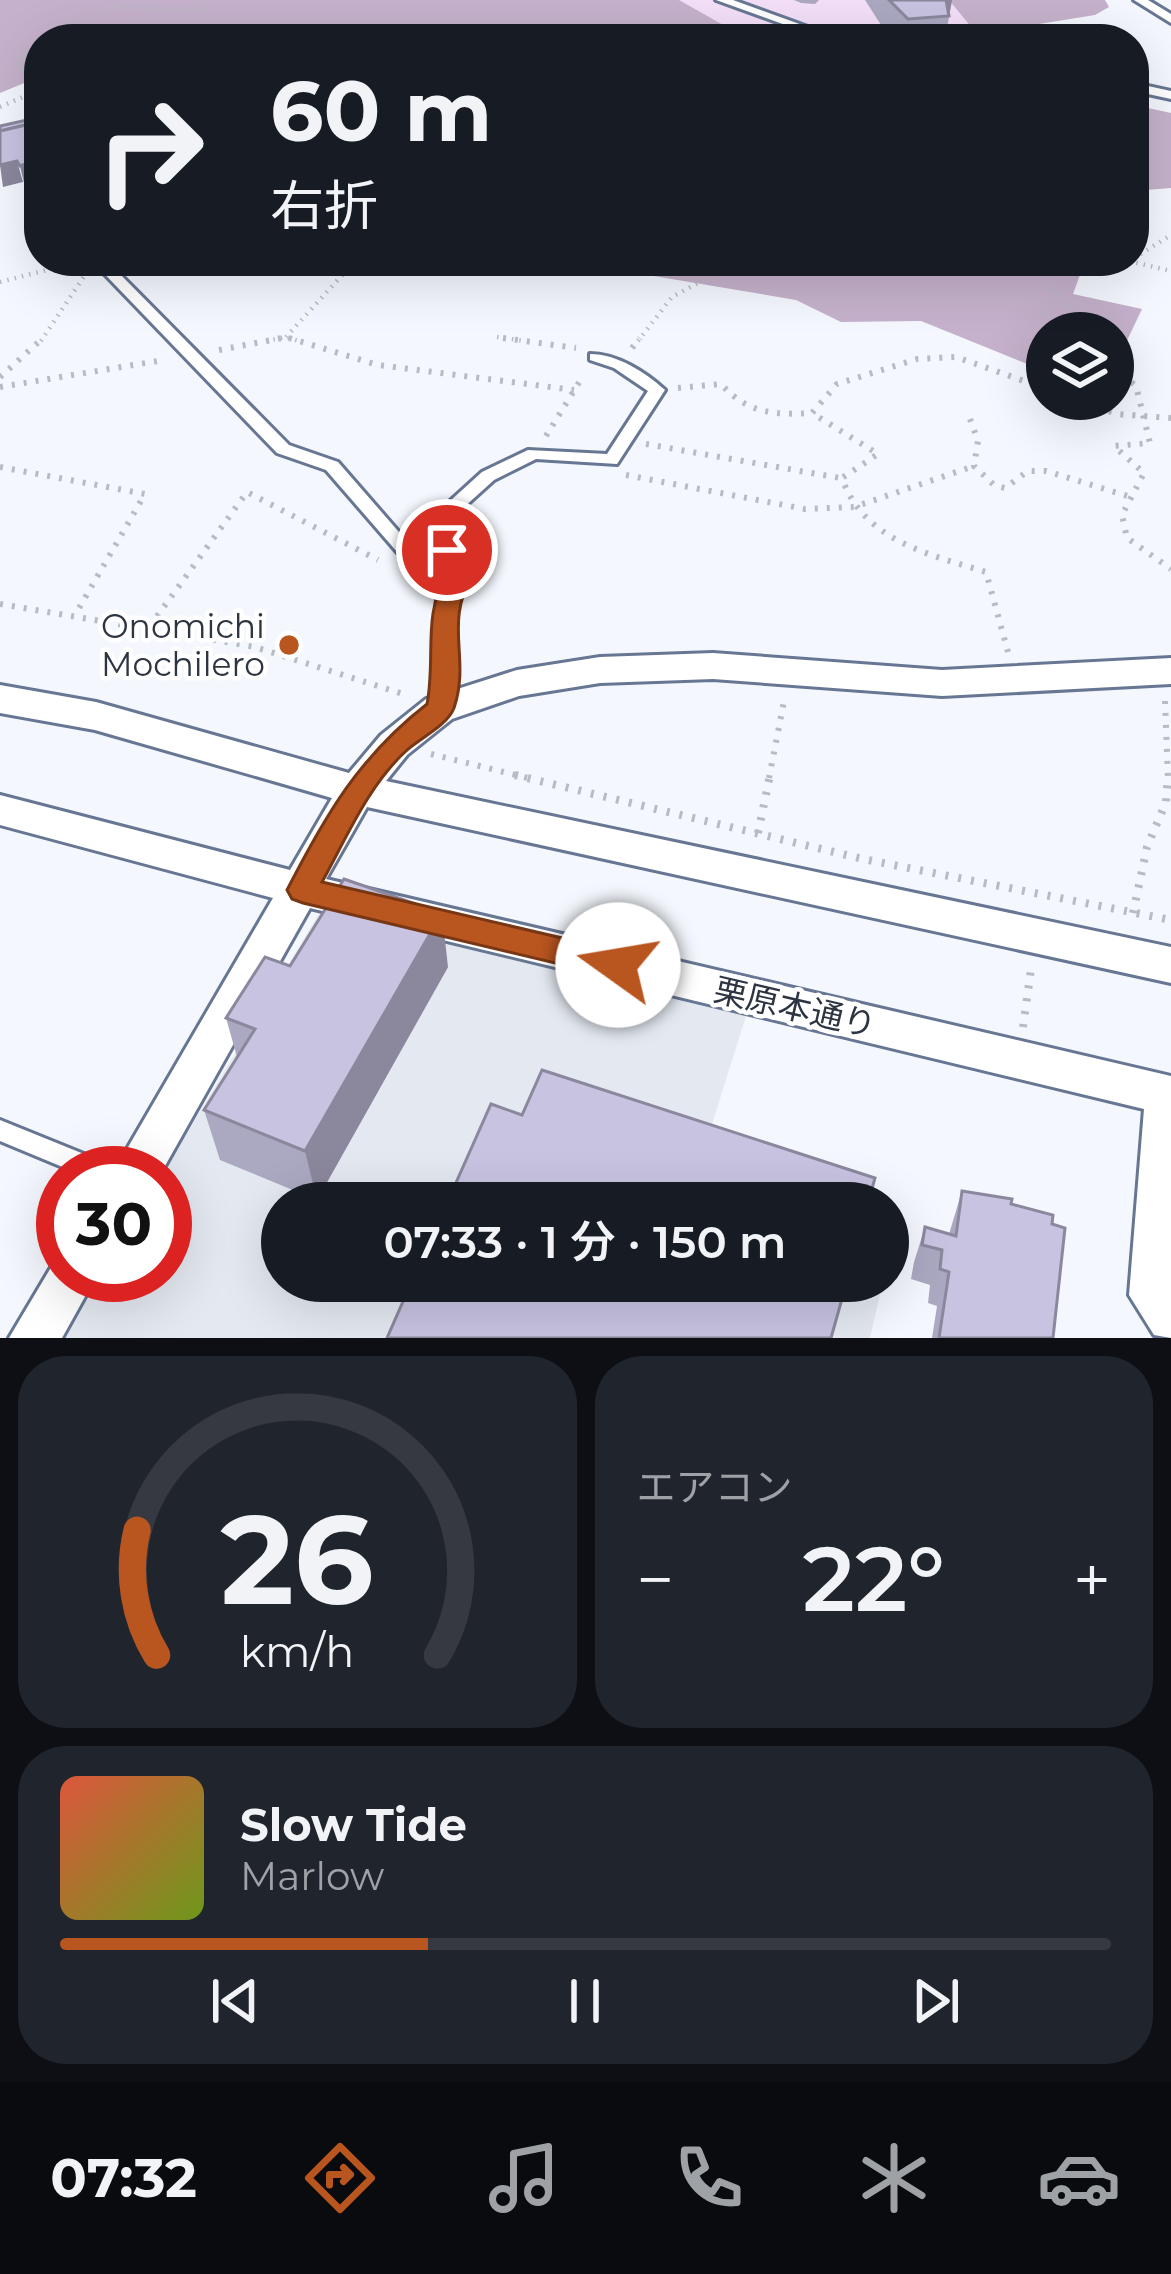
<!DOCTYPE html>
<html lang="ja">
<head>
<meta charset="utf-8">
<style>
  body { margin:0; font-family:Montserrat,"Noto Sans JP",sans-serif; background:#20242c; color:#f1f3f6; height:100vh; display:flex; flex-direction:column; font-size:45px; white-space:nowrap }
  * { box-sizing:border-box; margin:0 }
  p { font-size:39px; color:#9ea1a6 }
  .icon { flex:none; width:66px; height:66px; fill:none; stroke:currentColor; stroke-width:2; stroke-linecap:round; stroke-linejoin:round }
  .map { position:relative; height:1338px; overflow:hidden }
  .details { display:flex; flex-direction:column; gap:18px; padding:18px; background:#0d0f14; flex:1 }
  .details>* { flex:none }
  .top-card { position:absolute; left:24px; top:24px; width:1125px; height:252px; border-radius:48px; box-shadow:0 12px 48px #0002; background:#171b24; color:#f1f3f6; overflow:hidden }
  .fabs { position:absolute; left:1026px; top:312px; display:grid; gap:24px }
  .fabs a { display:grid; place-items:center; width:108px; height:108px; border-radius:50%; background:#171b24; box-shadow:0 12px 48px #0002; font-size:60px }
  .speed { position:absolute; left:36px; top:1146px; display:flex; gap:24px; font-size:60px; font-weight:700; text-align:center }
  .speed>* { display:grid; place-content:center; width:156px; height:156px; border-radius:50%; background:#171b24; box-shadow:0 12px 48px #0002; line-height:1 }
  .speed .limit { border:18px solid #d22; background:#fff; color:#111 }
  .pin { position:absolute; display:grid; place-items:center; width:102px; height:102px; color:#fff; margin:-51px; border:6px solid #fff; border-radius:50%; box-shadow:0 3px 12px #0007 }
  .me { position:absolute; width:132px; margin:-66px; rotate:283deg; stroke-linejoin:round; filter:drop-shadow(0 0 9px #0008) }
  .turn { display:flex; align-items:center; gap:42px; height:252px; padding:0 48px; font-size:54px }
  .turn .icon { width:156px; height:156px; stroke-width:2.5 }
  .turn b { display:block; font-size:84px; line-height:102px }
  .big { font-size:90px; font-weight:600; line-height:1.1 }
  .details .widget { flex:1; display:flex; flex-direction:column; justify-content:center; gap:18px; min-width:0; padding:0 42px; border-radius:48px; background:#20242c }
  .details .dial { align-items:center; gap:0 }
  .dial svg { height:312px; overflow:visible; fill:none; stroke:#363941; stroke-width:7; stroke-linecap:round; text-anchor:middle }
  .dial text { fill:#f1f3f6; stroke:none }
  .song { display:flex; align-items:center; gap:36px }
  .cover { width:144px; height:144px; border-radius:18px; background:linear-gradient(135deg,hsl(10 70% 55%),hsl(80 70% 35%)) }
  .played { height:12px; border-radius:6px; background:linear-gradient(90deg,#b9551f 35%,#363941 35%) }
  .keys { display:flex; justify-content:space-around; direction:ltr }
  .heat { display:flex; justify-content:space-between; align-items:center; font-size:66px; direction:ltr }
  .details .tiles { flex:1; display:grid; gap:18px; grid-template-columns:1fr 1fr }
  .widget:last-child { grid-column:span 2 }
  .trip { position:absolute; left:261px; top:1182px; width:648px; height:120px; border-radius:60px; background:#171b24; box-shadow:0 12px 48px #0002; font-weight:600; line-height:120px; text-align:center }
  .menu { display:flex; height:192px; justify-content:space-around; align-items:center; background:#090b0e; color:#9ea1a6 }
  .menu .icon { width:84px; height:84px }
  .menu .active { color:#b9551f }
  .menu b { font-size:54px; color:#f1f3f6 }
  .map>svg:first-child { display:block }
</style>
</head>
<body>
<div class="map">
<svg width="1171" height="1338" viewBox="0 0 1171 1338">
  <rect width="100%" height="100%" fill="#f4f8fe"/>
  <!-- built -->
  <polygon fill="#e4e9f1" points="320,912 747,1013 702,1156 853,1203 282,1203 282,1281 883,1281 870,1338 63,1338 102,1275 165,1275 163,1173"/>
  <!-- green -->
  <polygon fill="#f3dff8" points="651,0 1027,0 1030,3 1008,39 743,39"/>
  <!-- forest -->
  <g fill="#c5b1cb">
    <polygon points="0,0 679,0 748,39 39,39 39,77 0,93"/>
    <polygon points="949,0 1105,0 1109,7 1095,15 977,34"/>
    <polygon points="1134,105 1171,113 1171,188 1134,191"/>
    <polygon points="564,261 1085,261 1073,294 1142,309 1113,370 1113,333 1047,333 1047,372 921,321 841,322 796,300"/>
  </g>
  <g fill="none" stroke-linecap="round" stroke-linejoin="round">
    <!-- service casing -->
    <g stroke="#677793" stroke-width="6">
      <g id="service">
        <polygon points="716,0 733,0 841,39 824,39"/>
        <polygon points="1134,0 1148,0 1171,14 1171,23"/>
        <polygon points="1134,83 1171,91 1171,99 1134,91"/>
        <path d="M92 261H107L289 445 338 462 445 585 451 574 425 526 427 522 482 472 528 450 607 454 648 391 614 368 590 360V354C617 354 645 372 665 390L617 464 536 459 494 480 442 527 469 574 455 597 450 695 446 714H432L430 709 437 598 326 470 277 453Z"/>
        <polygon points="0,1120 111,1165 114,1173 77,1173 0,1141"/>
      </g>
    </g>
    <!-- minor casing -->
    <g stroke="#677793" stroke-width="6">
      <g id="minor">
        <polygon points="713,653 942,670 1171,658 1171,684 942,696 713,679 600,683 519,696 452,719 407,755 386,781 1171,947 1171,983 367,807 326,879 1171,1076 1171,1338 1154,1335 1129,1295 1144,1109 310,908 161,1173 113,1173 273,898 0,825 0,795 290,870 332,798 95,730 0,713 0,685 96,702 349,773 381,735 426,699 517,670 600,657"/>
        <polygon points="63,1256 63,1275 97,1275 62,1338 9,1338 56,1259"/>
      </g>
    </g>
    <!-- path-far2 -->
    <g stroke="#b7bcc4" stroke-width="4.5" stroke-dasharray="1.5 6" stroke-linecap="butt">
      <polyline points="52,39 111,6 193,9 212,0"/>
      <polyline points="39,44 22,54 17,65 39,86"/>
      <polyline points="0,107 39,90"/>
      <polyline points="1134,258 1171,235"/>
      <polyline points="1042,261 1048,283 1091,333"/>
      <polyline points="1129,261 1171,271"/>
      <polyline points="0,282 78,262"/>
      <polyline points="286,337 355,261"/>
      <polyline points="497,337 525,341"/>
      <polyline points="41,341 85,275"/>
      <polyline points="266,341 286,337 299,341"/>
      <polyline points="638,341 672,297 739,261"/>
    </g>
    <!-- path-far1 -->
    <g stroke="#b7bcc4" stroke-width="6" stroke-dasharray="3 9" stroke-linecap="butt">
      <polyline points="289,338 378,365 574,390"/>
      <polyline points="503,338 576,348"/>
      <polyline points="632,348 640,338"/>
      <polyline points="219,350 282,338"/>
      <polyline points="1113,367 1136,386 1150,443 1114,446 1144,473 1122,515 1127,538 1171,569"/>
      <polyline points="0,377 43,338"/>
      <polyline points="0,387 164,360"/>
      <path d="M678 388 721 384C748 414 774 415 812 413"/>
      <polyline points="1075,399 1117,414 1171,418"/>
      <polyline points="970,419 978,441 974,466 994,485 1005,488 1028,471 1046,471 1131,497"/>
      <polyline points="546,436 583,376"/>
      <polyline points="646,444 840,478"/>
      <polyline points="0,467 145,494 75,615"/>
      <polyline points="626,475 805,509 854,507 974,466"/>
      <polyline points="0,604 255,647 403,694"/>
      <polyline points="150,626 247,492 378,560"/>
      <path d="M1008 652 986 572C928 554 864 541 842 478L878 454 812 413 837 384 917 359 956 357 1047 389"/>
      <polyline points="1165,701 1168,778"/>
      <polyline points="431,754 528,778"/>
      <polyline points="769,778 784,701"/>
    </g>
    <!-- path -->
    <g stroke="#b7bcc4" stroke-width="8" stroke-dasharray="3 10" stroke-linecap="butt">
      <polyline points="515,775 863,859 1171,920"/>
      <polyline points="758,833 770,775"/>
      <polyline points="1133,913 1147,847 1166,802 1168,775"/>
      <polyline points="1023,1027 1031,969"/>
    </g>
    <!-- service -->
    <use href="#service" fill="#fff" fill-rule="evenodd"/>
    <!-- minor -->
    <use href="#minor" fill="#fff" fill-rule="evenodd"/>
  </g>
  <!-- wall -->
  <g fill="#aba8c2">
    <polygon points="794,0 819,0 815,4 801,3"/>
    <polygon points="865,0 952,0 945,39 894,39 883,28"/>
    <polygon points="290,966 448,967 317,1200 220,1160 204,1110 237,1057 226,1018"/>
    <polygon points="962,1191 1011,1204 1053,1338 932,1338 937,1306 928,1303 930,1285 911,1279 914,1262 925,1227 949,1234"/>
  </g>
  <!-- shaded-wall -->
  <g fill="#8b889e">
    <polygon points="946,0 952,0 947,27 949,16"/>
    <polygon points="39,159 39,182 25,187 20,166"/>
    <polygon points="17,161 23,182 3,187 0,165"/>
    <polygon points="442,913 448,967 317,1200 305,1151"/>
  </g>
  <!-- building -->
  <g fill="#c7c3e1" stroke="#8b889e" stroke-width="3">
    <polygon points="889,0 946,0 949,16 908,19"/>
    <polygon points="27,120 29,124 0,131 0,126"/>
    <polygon points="39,122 39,159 20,166 17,161 0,165 0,131"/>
    <polygon points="344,879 442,913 305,1151 204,1110 255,1029 226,1018 265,957 290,966"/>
    <polygon points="542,1070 875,1178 868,1203 447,1203 491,1104 522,1115"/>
    <polygon points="962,1191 1012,1199 1011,1204 1053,1215 1052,1224 1065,1228 1053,1338 939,1338 949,1272 940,1269 942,1250 922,1245 925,1227 956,1236"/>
    <polygon points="412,1281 847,1281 831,1338 387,1338"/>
  </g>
  <!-- route -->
  <path fill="#b9551f" stroke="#783714" stroke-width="3" d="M447 541 456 544 473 574C443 625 471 657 454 708 447 726 420 738 406 751 368 786 347 837 322 882L618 951 629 955 634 965 629 974 618 978 303 903 292 899 287 890C326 814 359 757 427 704 436 658 422 615 447 574L434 550Z"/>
  <!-- markers -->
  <circle fill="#b9551f" stroke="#fff" stroke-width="4.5" cx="289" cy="645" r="12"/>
  <g text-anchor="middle" stroke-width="9" stroke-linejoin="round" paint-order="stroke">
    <!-- poi labels -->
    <g font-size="33" fill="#2e3542" stroke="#fff" text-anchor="end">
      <text x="265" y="638">Onomichi<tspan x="265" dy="38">Mochilero</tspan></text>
    </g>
    <!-- street labels -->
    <g font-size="33" fill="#2e3542" stroke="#fff">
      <text transform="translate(795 1007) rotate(13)" y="12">栗原本通り</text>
    </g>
  </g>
</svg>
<div class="fabs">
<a><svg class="icon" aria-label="layers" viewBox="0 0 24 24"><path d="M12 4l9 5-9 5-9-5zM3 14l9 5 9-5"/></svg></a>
</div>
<div class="speed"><div class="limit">30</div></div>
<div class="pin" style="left:447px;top:550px;background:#d93025"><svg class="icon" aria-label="arrive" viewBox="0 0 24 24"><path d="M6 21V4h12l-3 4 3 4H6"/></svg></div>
<svg class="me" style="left:618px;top:965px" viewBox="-20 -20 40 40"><circle r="19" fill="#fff"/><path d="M0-13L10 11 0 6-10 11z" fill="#b9551f"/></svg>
<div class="trip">07:33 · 1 分 · 150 m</div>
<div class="top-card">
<div class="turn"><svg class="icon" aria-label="right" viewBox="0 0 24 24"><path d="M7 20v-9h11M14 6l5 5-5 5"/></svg><div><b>60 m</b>右折</div></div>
</div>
</div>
<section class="details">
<div class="tiles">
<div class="widget dial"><svg viewBox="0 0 100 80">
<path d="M14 69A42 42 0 1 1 86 69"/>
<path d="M14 69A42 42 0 0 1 9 37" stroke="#b9551f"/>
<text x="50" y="56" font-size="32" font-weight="700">26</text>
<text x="50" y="72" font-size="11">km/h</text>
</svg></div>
<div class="widget"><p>エアコン</p>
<div class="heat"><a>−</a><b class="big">22°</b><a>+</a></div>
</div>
<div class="widget">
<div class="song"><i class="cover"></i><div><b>Slow Tide</b><p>Marlow</p></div></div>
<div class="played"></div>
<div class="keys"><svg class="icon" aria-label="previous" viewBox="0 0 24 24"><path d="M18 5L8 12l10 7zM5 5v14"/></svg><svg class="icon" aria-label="pause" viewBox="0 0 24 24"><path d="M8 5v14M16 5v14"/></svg><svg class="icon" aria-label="next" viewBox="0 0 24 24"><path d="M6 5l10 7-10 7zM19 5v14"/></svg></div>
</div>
</div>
</section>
<nav class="menu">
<b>07:32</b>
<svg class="icon active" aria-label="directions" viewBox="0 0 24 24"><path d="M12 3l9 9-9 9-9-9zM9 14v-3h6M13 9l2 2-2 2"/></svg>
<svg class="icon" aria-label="music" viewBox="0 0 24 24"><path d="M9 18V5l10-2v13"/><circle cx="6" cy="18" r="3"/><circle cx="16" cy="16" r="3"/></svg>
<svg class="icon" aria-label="phone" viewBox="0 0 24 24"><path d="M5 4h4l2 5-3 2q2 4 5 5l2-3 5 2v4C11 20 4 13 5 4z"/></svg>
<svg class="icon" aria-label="climate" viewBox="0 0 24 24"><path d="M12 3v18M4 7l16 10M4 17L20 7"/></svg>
<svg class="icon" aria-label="car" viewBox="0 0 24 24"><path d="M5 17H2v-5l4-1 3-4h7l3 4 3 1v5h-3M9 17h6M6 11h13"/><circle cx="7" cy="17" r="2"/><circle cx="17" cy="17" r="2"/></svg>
</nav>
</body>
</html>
